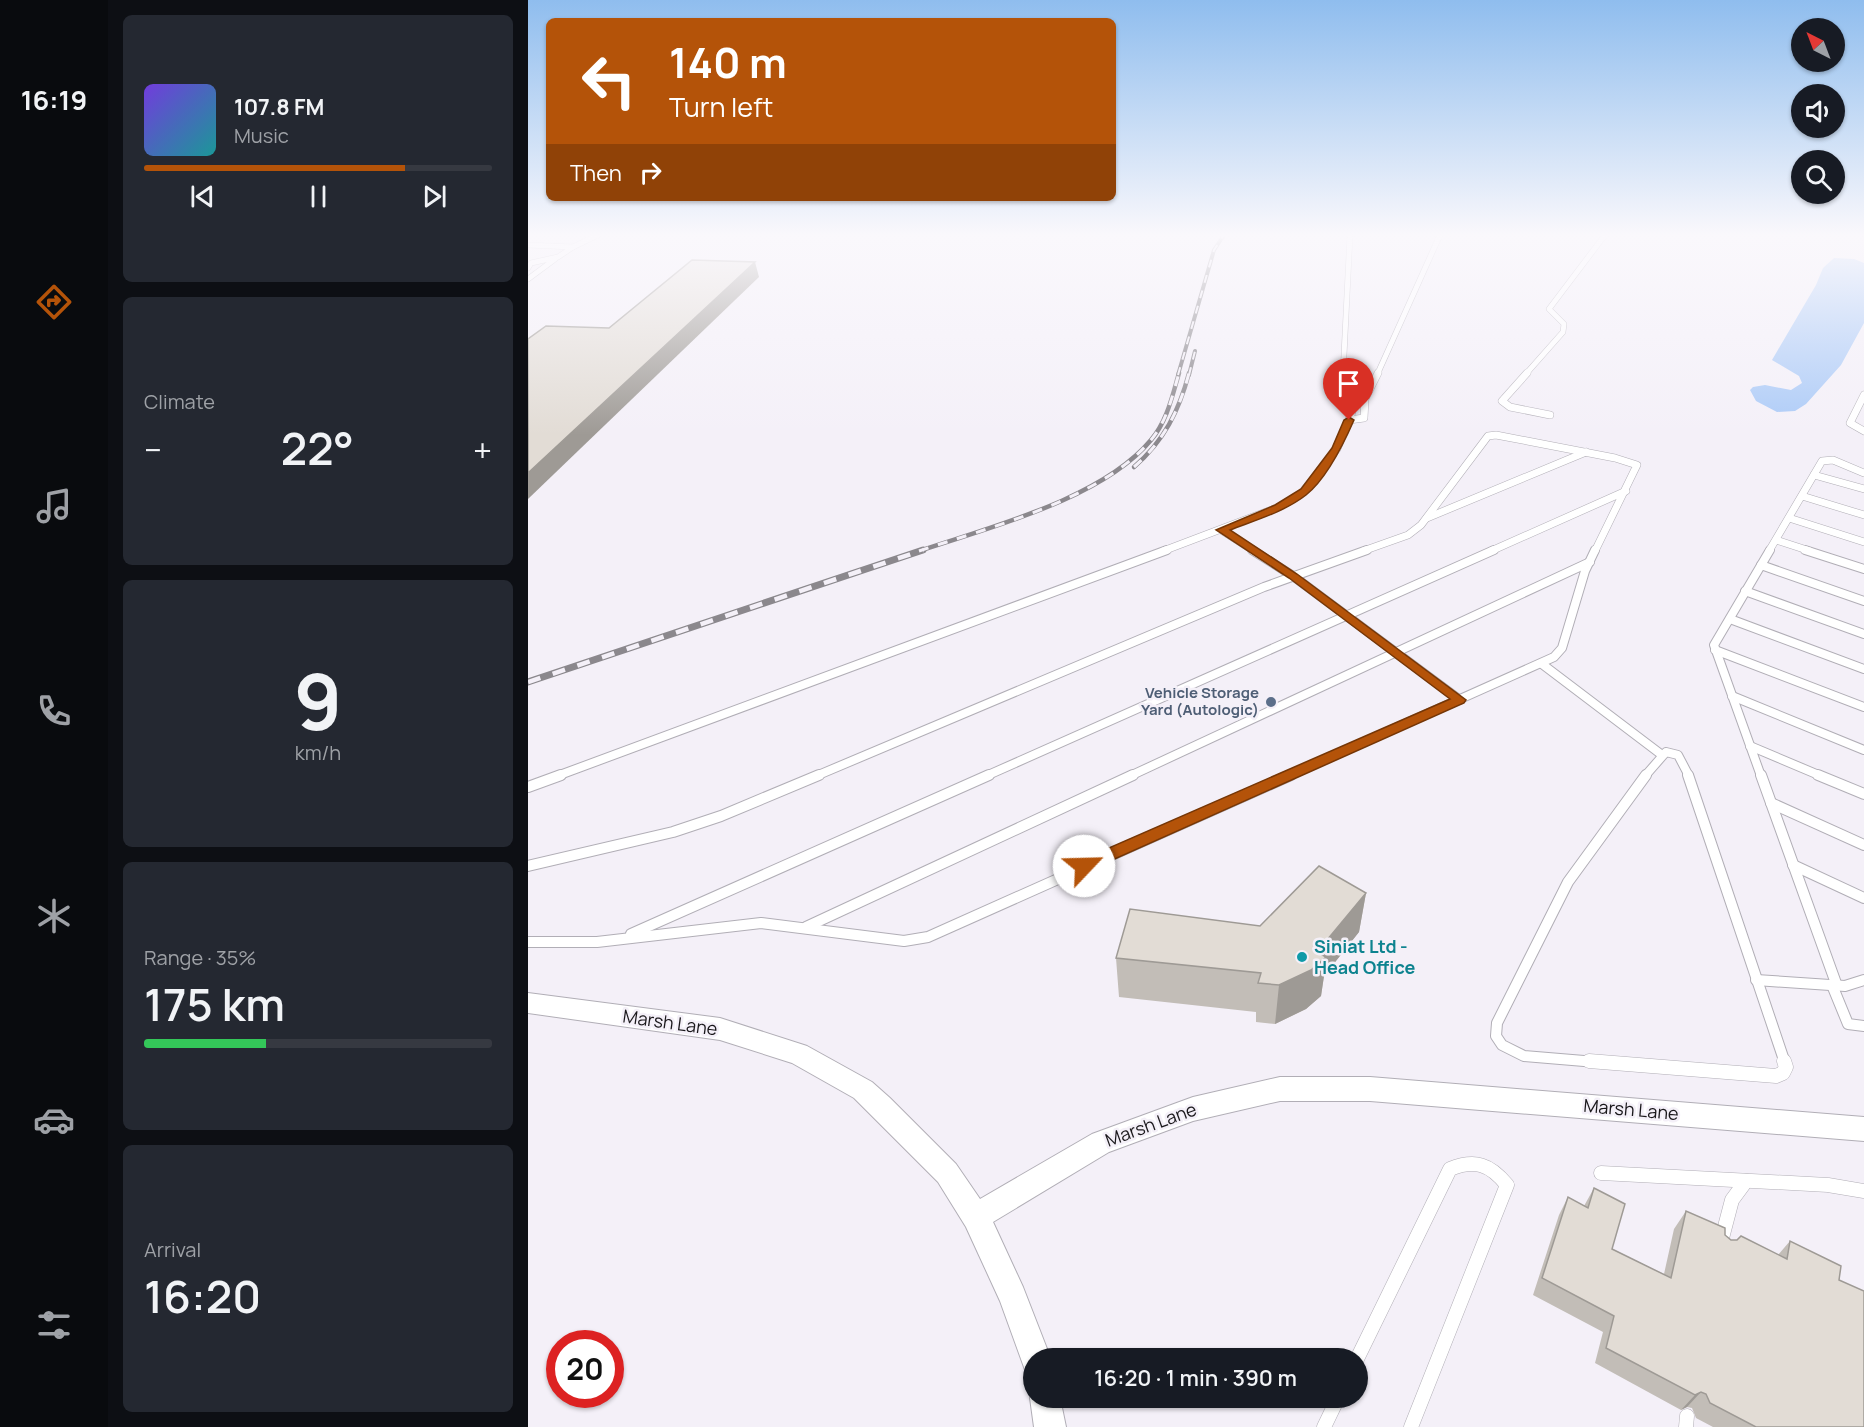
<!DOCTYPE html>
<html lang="en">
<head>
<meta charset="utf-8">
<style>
  body { margin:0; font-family:Manrope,sans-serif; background:#242831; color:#f1f3f6; height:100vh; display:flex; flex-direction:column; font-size:22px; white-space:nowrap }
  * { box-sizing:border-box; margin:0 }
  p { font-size:20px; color:#9ea1a6 }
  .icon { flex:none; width:33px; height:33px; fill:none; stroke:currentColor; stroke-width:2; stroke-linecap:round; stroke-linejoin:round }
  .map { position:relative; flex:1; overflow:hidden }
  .drawer { display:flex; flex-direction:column; gap:15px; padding:15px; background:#0d0f14; width:420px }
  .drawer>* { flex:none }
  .guide { position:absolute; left:18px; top:18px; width:570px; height:183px; border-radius:9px; box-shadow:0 2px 4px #0004; background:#b45309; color:#fff; overflow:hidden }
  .needle { width:39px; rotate:318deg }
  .fabs { position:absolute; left:1263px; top:18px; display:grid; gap:12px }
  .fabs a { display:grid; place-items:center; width:54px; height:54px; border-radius:50%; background:#171b24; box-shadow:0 2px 4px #0004; font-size:30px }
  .speed { position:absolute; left:18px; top:1330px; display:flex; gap:12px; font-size:30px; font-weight:700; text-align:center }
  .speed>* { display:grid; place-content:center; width:78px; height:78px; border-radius:50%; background:#171b24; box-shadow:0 2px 4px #0004; line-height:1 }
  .speed .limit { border:9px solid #d22; background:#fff; color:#111 }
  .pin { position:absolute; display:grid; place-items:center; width:51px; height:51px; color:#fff; margin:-62px -26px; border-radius:50% 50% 50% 0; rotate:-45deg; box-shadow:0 0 6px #0007 }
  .pin .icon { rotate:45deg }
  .me { position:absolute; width:66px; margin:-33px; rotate:66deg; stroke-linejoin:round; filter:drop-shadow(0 0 4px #0008) }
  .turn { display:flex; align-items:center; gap:21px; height:126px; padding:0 24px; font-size:27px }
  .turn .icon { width:78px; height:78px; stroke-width:2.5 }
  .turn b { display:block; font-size:42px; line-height:51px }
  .then { display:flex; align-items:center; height:57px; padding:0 24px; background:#0003; gap:12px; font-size:22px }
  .big { font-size:45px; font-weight:600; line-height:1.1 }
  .drawer .widget { flex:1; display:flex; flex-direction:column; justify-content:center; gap:9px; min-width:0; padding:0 21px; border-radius:9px; background:#242831 }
  .drawer .dial { align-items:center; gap:0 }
  .dial b { font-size:78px; line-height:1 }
  .song { display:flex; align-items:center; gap:18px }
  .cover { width:72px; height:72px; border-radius:9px; background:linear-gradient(135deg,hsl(260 70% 55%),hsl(180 70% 35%)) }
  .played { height:6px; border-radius:3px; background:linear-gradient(90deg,#b45309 75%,#363941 75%) }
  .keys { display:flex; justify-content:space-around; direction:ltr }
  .heat { display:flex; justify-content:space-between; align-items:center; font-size:33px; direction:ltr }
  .charge { height:9px; border-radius:4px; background:linear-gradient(90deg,#34c759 35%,#363941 0) }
  .trip { position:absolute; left:495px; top:1348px; width:345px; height:60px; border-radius:30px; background:#171b24; box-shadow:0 2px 4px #0004; font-weight:600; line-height:60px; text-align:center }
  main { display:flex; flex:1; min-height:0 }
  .tab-bar { display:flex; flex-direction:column; width:108px; justify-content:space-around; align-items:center; background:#090b0e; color:#9ea1a6 }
  .tab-bar .icon { width:42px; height:42px }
  .tab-bar .on { color:#b45309 }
  .tab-bar b { font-size:27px; color:#f1f3f6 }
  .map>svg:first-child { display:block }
</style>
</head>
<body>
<main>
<nav class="tab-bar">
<b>16:19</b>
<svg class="icon on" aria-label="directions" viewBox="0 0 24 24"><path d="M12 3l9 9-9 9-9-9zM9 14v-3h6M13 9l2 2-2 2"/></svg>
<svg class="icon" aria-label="music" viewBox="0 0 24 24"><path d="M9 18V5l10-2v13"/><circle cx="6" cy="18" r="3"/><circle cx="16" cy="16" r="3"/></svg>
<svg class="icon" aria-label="phone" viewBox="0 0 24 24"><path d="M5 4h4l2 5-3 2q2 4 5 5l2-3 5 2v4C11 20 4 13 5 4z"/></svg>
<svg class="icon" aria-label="climate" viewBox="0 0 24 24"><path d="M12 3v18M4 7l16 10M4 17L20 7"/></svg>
<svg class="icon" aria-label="car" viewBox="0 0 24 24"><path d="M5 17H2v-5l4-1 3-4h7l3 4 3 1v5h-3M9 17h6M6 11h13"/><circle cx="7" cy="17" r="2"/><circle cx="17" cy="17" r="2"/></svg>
<svg class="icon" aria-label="filters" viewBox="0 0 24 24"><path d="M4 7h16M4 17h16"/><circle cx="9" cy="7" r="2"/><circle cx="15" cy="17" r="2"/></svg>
</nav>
<section class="drawer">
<div class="widget">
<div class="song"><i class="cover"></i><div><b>107.8 FM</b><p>Music</p></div></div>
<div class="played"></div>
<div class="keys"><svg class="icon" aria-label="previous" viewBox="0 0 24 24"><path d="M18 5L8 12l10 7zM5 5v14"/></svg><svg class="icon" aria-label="pause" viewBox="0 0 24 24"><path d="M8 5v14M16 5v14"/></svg><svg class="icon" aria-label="next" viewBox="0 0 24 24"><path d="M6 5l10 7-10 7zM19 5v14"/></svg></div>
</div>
<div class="widget"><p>Climate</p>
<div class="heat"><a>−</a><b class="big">22°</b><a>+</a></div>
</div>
<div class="widget dial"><b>9</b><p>km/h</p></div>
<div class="widget"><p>Range · 35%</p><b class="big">175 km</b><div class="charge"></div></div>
<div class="widget"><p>Arrival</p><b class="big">16:20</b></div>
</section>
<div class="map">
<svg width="1336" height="1427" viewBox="0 0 1336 1427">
  <rect width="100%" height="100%" fill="#f4f0f8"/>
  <!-- water -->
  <polygon fill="#abcaf7" points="1306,258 1326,259 1336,263 1336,323 1313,365 1278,404 1267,411 1249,412 1228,401 1222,390 1225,387 1237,385 1263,390 1274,383 1271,376 1244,360 1288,285 1295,268"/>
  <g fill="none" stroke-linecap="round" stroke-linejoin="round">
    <!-- lane-far4 casing -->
    <g stroke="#b1aeb6" stroke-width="6">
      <g id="lane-far4">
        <polyline points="0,245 45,247 70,235"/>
        <polyline points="0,268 3,263 30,257 45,247"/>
        <polyline points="0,279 27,259"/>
        <polyline points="815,375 822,235"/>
        <polyline points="849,375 912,235"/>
        <polyline points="997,375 1035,332 1036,324 1021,309 1077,235"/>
      </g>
    </g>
    <!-- lane-far3 casing -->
    <g stroke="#b1aeb6" stroke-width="8">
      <g id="lane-far3">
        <polyline points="999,373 974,401 982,407 1022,415"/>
        <polyline points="1336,395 1322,423 1336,431"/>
        <polyline points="821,420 836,418 837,399 850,373"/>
        <polyline points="1286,475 1336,489"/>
        <polyline points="1274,496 1336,515"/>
        <polyline points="899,518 1058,452"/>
        <polyline points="1261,518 1336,542"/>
        <polyline points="693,530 726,551"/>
        <polyline points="1248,540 1282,551"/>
        <polyline points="635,551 751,507 772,495 809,449 824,412 815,373"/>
        <polyline points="835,551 880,535 893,525 960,436 968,435 1087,458 1109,465 1067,551"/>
        <polyline points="963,551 1098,491"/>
        <polyline points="1241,551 1294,461 1305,460 1336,473"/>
      </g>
    </g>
    <!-- lane-far2 casing -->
    <g stroke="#b1aeb6" stroke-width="10">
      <g id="lane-far2">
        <polyline points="724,550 765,576 932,700"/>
        <polyline points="1277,550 1336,569"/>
        <polyline points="1233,565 1336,601"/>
        <polyline points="1217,591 1336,634"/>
        <polyline points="1202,619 1336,669"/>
        <polyline points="1187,650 1336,707"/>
        <polyline points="1014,664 1134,755"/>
        <polyline points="1204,696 1336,750"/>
        <polyline points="1222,746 1293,776"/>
        <polyline points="29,776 639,550"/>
        <polyline points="288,776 736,587 839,550"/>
        <polyline points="458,776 966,550"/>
        <polyline points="602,776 1062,562"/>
        <polyline points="760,776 1026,657 1034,648 1057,571 1067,550"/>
        <polyline points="1117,776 1138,752 1150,755 1161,776"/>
        <polyline points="1233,776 1186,645 1242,550"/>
      </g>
    </g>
    <!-- lane-far1 casing -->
    <g stroke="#b1aeb6" stroke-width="12">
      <g id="lane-far1">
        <polyline points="1160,775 1257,1063"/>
        <polyline points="1233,775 1309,986"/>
        <polyline points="1290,775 1336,794"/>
        <polyline points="0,787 33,775"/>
        <polyline points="1243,803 1336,845"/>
        <polyline points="1265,865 1336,898"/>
        <polyline points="0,866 145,832 193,816 291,775"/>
        <polyline points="278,927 605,775"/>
        <polyline points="103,934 461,775"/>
        <polyline points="0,942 69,942 233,923 376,941 400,937 763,775"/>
        <polyline points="1228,980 1317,986 1336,980"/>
        <polyline points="1304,985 1320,1024 1336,1026"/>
        <polyline points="1080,1063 996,1056 974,1045 968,1036 969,1023 1040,882 1118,775"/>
      </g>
    </g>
    <!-- lane casing -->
    <g stroke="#b1aeb6" stroke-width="15">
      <g id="lane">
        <polyline points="1061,1061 1248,1076 1255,1073 1258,1067 1256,1061"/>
        <polyline points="1073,1173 1300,1185 1336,1191"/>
        <polyline points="1194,1238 1204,1200 1218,1181"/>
        <path d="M829 1359 922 1169C947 1159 962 1164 979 1185L883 1427"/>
        <polyline points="796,1427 810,1398"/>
        <polyline points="1158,1427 1159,1416"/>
      </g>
    </g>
    <!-- street casing -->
    <g stroke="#b1aeb6" stroke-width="2">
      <g id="street">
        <polygon points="0,993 192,1018 279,1046 344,1082 362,1098 428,1164 452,1199 564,1134 665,1097 752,1077 842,1077 1336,1117 1336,1141 842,1101 752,1101 665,1121 581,1152 465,1222 495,1287 523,1359 506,1359 506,1373 497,1370 472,1301 438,1227 410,1182 326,1098 264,1063 192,1040 0,1013"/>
        <polygon points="506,1389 506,1398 532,1398 538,1427 506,1427 502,1398"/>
      </g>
    </g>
    <!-- lane-far4 -->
    <use href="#lane-far4" stroke="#fff" stroke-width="5"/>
    <!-- lane-far3 -->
    <use href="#lane-far3" stroke="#fff" stroke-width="7"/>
    <!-- lane-far2 -->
    <use href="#lane-far2" stroke="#fff" stroke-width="8"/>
    <!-- lane-far1 -->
    <use href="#lane-far1" stroke="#fff" stroke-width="10"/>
    <!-- lane -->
    <use href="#lane" stroke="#fff" stroke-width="14"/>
    <!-- street -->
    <use href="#street" fill="#fff" fill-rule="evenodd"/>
    <!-- rail-far2 casing -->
    <g stroke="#8b888d" stroke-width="4">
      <g id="rail-far2">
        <polyline points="650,375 686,250 696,235"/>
        <polyline points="661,375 667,351"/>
      </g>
    </g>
    <!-- rail-far1 casing -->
    <g stroke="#8b888d" stroke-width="4.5">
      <g id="rail-far1">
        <path d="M606 467C636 441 651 411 661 373"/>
        <path d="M391 551C462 527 574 499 623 440 639 421 644 397 651 373"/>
      </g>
    </g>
    <!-- rail casing -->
    <g stroke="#8b888d" stroke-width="7">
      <polyline id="rail" points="0,682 395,550"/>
    </g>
    <!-- rail-far2 -->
    <use href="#rail-far2" stroke="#f4f0f8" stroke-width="2" stroke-dasharray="8" stroke-linecap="butt"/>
    <!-- rail-far1 -->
    <use href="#rail-far1" stroke="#f4f0f8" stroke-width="3" stroke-dasharray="10" stroke-linecap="butt"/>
    <!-- rail -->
    <use href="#rail" stroke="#f4f0f8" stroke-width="4.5" stroke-dasharray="13" stroke-linecap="butt"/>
  </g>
  <!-- wall -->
  <g fill="#c2bdb7">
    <polygon points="838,893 831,932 796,976 793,996 778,1009 747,1024 728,1022 728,1012 591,997 588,958 732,926"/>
    <polygon points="1066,1188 1084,1249 1136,1274 1146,1229 1158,1211 1197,1235 1203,1240 1250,1255 1262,1241 1311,1280 1336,1427 1185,1427 1168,1418 1164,1408 1159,1407 1153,1410 1067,1363 1075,1332 1005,1295 1031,1215 1040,1197 1056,1206"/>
  </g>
  <!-- shaded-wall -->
  <g fill="#9e9a95">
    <polygon points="227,262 231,277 0,499 0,473"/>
    <polygon points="838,893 831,932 796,976 793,996 778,1009 747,1024 751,985 789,952"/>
    <polygon points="1173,1392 1159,1407 1153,1410 1167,1395"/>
  </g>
  <!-- building -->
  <g fill="#e2dcd5" stroke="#9e9a95" stroke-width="1.5">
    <polygon points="164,260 227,262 0,473 0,339 18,326 81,328"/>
    <polygon points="791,866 838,893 789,952 798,957 783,970 751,985 730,983 733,973 588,958 602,909 732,926"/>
    <polygon points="1066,1188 1097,1204 1084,1249 1143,1278 1158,1211 1197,1228 1197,1235 1203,1240 1209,1240 1213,1236 1259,1259 1262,1241 1313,1266 1311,1280 1336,1291 1336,1427 1228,1427 1182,1403 1178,1394 1173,1392 1167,1395 1078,1348 1086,1316 1014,1278 1040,1197 1060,1208"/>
  </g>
  <!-- sky -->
  <linearGradient id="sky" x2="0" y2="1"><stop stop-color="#8fbdee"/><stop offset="0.54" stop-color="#faf8fc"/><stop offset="1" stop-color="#faf8fc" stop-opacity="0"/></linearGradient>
  <rect width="1336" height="435" fill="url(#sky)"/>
  <!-- route -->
  <path fill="#b45309" stroke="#753606" stroke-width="1.5" d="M821 417 826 420C816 443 798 479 778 495 756 512 728 520 702 530L769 574 938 700 936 703 562 870H551L548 866 551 861 922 699 761 578 688 530 747 505 773 489 804 448 816 420Z"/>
  <!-- markers -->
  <circle fill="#5c6f8a" stroke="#f4f0f8" stroke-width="2" cx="743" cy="702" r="6"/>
  <circle fill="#0f9aa8" stroke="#f4f0f8" stroke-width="2" cx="774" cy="957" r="6"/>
  <g text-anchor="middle" stroke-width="5" stroke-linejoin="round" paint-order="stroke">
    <!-- service labels -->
    <g font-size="15" font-weight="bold" fill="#4e5e75" stroke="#f4f0f8" text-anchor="end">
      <text x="731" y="698">Vehicle Storage<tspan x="731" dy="17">Yard (Autologic)</tspan></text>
    </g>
    <!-- near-culture labels -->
    <g font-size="18" font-weight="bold" fill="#0d838f" stroke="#f4f0f8" text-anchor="start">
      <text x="786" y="953">Siniat Ltd -<tspan x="786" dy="21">Head Office</tspan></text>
    </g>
    <!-- near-street labels -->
    <g font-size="18" fill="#1a181b" stroke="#f4f0f8">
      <text transform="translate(142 1023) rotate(8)" y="6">Marsh Lane</text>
      <text transform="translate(1103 1110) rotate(5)" y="6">Marsh Lane</text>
      <text transform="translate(623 1125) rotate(-20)" y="6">Marsh Lane</text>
    </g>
  </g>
</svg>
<div class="fabs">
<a><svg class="needle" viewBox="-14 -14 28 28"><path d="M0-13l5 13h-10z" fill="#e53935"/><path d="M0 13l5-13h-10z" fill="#9ea1a6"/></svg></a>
<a><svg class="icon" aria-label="sound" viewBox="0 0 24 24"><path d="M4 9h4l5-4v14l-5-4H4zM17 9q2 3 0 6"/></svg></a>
<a><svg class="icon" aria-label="search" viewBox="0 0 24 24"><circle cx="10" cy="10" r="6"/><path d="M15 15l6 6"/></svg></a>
</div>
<div class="speed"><div class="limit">20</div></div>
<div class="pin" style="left:821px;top:420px;background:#d93025"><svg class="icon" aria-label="arrive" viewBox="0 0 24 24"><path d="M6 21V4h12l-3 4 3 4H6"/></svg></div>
<svg class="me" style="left:556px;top:866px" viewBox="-20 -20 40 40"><circle r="19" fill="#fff"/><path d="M0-13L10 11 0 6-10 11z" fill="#b45309"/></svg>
<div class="trip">16:20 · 1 min · 390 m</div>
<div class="guide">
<div class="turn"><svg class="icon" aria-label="left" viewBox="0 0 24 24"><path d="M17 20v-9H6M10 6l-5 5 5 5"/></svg><div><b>140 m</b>Turn left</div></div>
<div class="then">Then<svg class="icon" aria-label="right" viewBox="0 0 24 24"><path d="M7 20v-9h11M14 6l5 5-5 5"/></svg></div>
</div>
</div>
</main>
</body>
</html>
